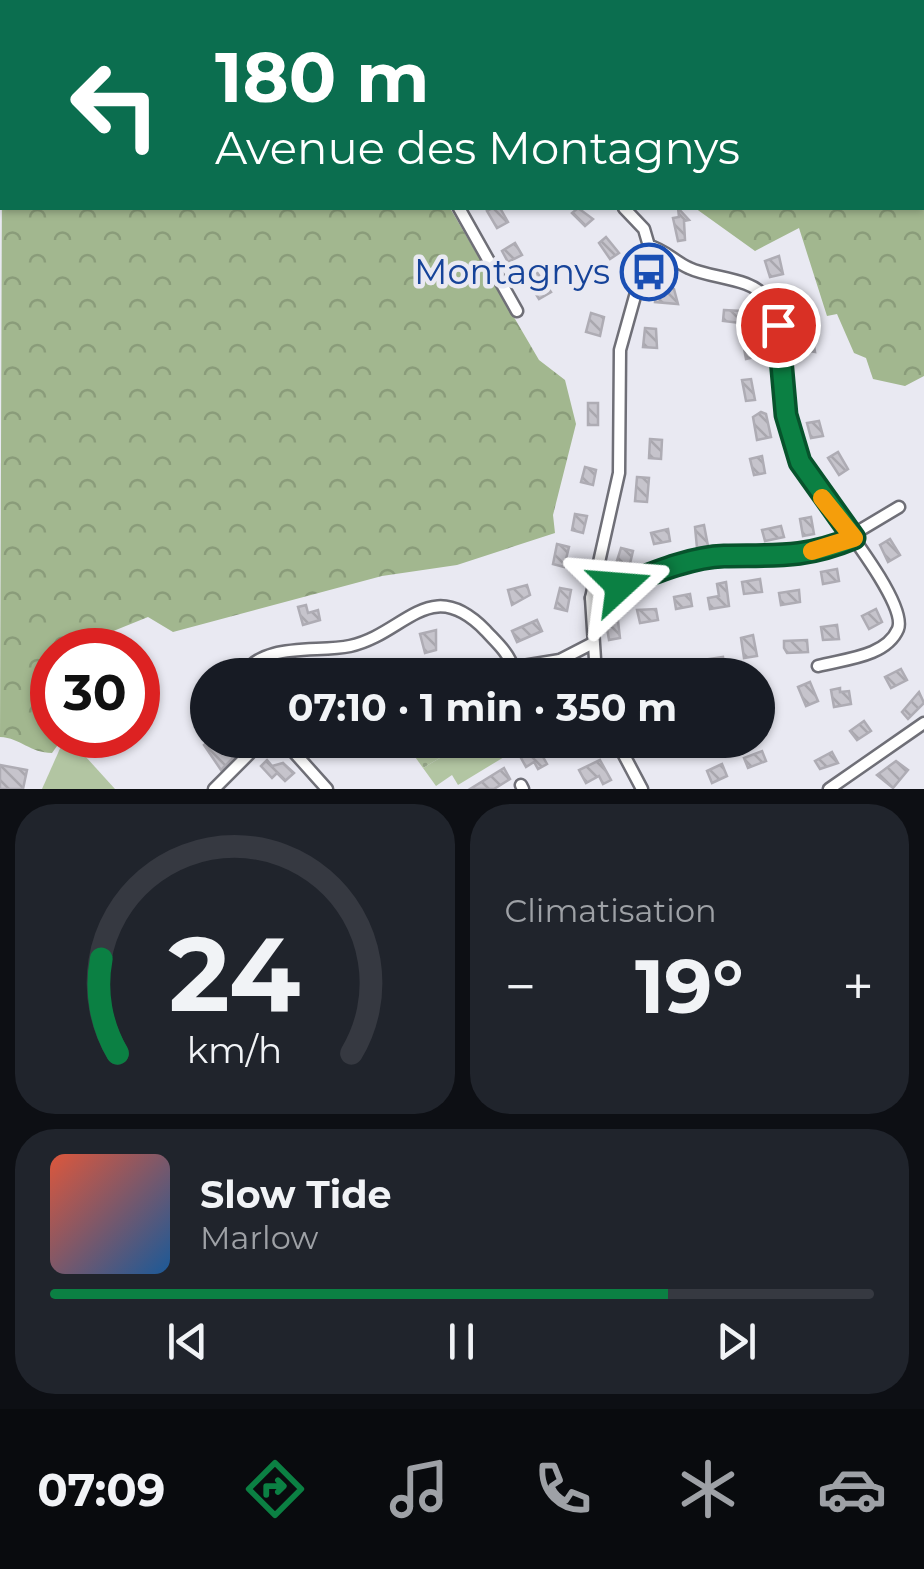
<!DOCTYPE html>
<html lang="fr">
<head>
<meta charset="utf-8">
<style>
  body { margin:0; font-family:Montserrat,sans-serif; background:#20242c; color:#f1f3f6; height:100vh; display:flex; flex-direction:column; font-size:38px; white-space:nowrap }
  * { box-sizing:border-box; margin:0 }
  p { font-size:32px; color:#9ea1a6 }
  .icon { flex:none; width:55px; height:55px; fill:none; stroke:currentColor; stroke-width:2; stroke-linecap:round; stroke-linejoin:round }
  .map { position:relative; height:789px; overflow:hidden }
  .details { display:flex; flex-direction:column; gap:15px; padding:15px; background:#0d0f14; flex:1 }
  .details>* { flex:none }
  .banner { position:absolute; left:0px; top:0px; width:925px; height:210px; box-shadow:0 2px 8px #0004; background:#0b6e4f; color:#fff; overflow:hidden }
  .speed { position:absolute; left:30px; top:628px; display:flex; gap:20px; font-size:50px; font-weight:700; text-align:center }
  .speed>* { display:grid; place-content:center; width:130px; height:130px; border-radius:50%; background:#171b24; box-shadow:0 2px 8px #0004; line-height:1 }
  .speed .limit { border:15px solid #d22; background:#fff; color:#111 }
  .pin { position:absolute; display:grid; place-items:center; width:85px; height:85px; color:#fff; margin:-42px; border:5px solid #fff; border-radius:50%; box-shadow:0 2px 10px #0007 }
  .me { position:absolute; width:110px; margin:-55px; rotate:71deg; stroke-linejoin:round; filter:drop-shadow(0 0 8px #0008) }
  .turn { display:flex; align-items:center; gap:35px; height:210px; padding:0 50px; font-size:45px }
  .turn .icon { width:130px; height:130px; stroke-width:2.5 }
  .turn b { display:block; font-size:70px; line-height:85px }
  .big { font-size:75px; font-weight:700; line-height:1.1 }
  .details .widget { flex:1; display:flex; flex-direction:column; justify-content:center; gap:15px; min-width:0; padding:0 35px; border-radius:40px; background:#20242c }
  .details .dial { align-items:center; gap:0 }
  .dial svg { height:260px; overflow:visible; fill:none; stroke:#363941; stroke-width:7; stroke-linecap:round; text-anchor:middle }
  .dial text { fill:#f1f3f6; stroke:none }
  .song { display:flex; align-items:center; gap:30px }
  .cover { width:120px; height:120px; border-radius:15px; background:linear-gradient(135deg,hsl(10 70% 55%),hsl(210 70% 35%)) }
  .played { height:10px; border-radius:5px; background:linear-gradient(90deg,#0b8043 75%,#363941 75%) }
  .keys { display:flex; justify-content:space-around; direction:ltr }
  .heat { display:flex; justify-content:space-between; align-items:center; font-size:55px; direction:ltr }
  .details .tiles { flex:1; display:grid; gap:15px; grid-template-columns:1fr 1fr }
  .widget:last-child { grid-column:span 2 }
  .trip { position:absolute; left:190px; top:658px; width:585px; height:100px; border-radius:50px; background:#171b24; box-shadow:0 2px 8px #0004; font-weight:700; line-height:100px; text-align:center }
  .tabs { display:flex; height:160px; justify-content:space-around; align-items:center; background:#090b0e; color:#9ea1a6 }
  .tabs .icon { width:70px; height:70px }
  .tabs .selected { color:#0b8043 }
  .tabs b { font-size:45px; color:#f1f3f6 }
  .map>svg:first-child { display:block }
</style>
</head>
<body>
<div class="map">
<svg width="924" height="789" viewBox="0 0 924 789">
  <defs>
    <pattern id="forest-crowns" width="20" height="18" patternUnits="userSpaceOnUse" patternTransform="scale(2.5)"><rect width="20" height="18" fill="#a2b78f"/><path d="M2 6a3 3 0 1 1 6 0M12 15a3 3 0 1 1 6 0" fill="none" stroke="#8a9c7a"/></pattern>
    <pattern id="park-dots" width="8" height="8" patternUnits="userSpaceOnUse" patternTransform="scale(2.5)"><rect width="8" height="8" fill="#b2c5a2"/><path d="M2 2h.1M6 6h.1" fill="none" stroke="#98a88b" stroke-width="1.8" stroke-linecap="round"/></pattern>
    <pattern id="building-back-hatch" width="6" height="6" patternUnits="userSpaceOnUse" patternTransform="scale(2.5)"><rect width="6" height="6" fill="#c6c4cc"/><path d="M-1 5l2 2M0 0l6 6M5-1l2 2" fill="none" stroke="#a9a7ae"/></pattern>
  </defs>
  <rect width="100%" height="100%" fill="#e9e9f2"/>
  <!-- grass -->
  <g fill="#b2c5a2">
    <polygon points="66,735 115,789 42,789"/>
    <polygon points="470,740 532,740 458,785 452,775 436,786 423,768"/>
  </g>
  <!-- forest -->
  <g fill="url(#forest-crowns)">
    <polygon points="99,0 267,0 269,2 98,2"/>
    <polygon points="671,0 924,0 924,376 905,386 873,379 866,358 854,353 837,314 827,316 799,228 755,251 695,208 922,208 922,2"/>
    <path d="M2 175V208H450L539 360 565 380 576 424 553 515 555 533 457 565 382 576 173 632 148 617 106 634 99 650H52V735H65L52 753C30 753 21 738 0 737Z"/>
  </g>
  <!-- park -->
  <polygon fill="url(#park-dots)" points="403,740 470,740 423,768"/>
  <!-- building -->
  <g fill="url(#building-back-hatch)" stroke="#aeacb4" stroke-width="2.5">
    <polygon points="493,208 500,208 508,222 497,228 487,211"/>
    <polygon points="578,208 593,219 585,226 572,213"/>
    <polygon points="678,208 689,220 684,221 685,240 678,241 673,218 679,217"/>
    <polygon points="606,237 619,253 610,259 599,243"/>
    <polygon points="515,243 522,255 508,262 502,251"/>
    <polygon points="779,256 783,274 770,277 765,261"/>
    <polygon points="536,271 551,292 539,299 526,278"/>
    <polygon points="667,288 674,289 678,304 655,302 656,294 666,294"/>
    <polygon points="724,310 742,311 741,323 723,321"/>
    <polygon points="591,313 604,317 600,336 586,332"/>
    <polygon points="645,328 656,329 657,348 643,347"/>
    <polygon points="812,336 815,352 798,349 796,339"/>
    <polygon points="756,340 759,356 746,359 743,343"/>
    <polygon points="751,379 755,400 746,401 742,380"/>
    <rect x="588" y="403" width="10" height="22"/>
    <polygon points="761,412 766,414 771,437 757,440 753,417"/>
    <polygon points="819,421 823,436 811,438 807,423"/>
    <polygon points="650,439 662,440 661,459 649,458"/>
    <polygon points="838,452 848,469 839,475 828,458"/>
    <polygon points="762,456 765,473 754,475 750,459"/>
    <polygon points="585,467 596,470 593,485 581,482"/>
    <polygon points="637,477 649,478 647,502 635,501"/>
    <polygon points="575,514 587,516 583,533 572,530"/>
    <polygon points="811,517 814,534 803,536 800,519"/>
    <polygon points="704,525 708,546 697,548 695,527"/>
    <polygon points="781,526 784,537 765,541 762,530"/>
    <polygon points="668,529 670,541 654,544 651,533"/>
    <polygon points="890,539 900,555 888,562 880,545"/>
    <polygon points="557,544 569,547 564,567 553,564"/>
    <polygon points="621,548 633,551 629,568 616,564"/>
    <polygon points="837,569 839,581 823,584 821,572"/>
    <polygon points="760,579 762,592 744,594 742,582"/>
    <polygon points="726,582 729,606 710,609 708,598 719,596 717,584"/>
    <polygon points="527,585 530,595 512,605 508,590"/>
    <polygon points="560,588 571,590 567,611 555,608"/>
    <polygon points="799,590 800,602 781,605 779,593"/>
    <polygon points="690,594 692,606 676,609 674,597"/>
    <polygon points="306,605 308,613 318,610 320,620 303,625 298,607"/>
    <polygon points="656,609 658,620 640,623 637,610"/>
    <polygon points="876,609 882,622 869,629 862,616"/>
    <polygon points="537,620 542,631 517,642 512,631"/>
    <polygon points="618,621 620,638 609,640 606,622"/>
    <polygon points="837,625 839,639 823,640 821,627"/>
    <polygon points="436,630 436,650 425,653 420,634"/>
    <polygon points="753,635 757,656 744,658 741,638"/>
    <polygon points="807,640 808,652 787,653 784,648 784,641"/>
    <polygon points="723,657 726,673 712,675 709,659"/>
    <polygon points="901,669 907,680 891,688 885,677"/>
    <polygon points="151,675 155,688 138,694 138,680"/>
    <polygon points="810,682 818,701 806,706 798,687"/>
    <polygon points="840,688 840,692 849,691 851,704 834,707 831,690"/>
    <polygon points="919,692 924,703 908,719 902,712"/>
    <polygon points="864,721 871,731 857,740 850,731"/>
    <polygon points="210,740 232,740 241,750 221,770 204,745"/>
    <polygon points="538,748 547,764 538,769 534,762 526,767 521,758"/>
    <polygon points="762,751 766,761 748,768 744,758"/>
    <polygon points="832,752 838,763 820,769 815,761"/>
    <polygon points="267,760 272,766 283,763 294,773 285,781 277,773 272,778 261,766"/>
    <polygon points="600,760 611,780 603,784 599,776 586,783 579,770"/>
    <polygon points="896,761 908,770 893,788 877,775"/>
    <polygon points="722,764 727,776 712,783 707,771"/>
    <polygon points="0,765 27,770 23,789 0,789"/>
    <polygon points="504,768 510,779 494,789 470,789"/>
  </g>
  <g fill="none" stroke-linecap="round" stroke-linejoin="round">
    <!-- minor casing -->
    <g stroke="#6f6f77" stroke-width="15">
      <g id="minor">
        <polyline points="598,0 600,2"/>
        <polyline points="405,2 408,0"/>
        <polyline points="459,2 459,0"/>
        <polyline points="0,39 2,37"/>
        <polyline points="459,208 517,311"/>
        <path d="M649 246C664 249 675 262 689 268 712 279 751 277 766 298 801 347 773 416 803 467 820 497 909 601 898 629 886 657 844 659 818 666"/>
        <polyline points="591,598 648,575 722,556 761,560 832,547 899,507"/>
        <polyline points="560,660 596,674"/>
        <path d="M243 675C263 642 316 653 350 646 405 634 430 573 486 631 496 642 509 653 513 668"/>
        <polyline points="467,675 560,660 593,643"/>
        <polyline points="596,675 591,598 619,473 620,350 649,246 644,229 624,208"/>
        <polyline points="283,740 327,789"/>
        <polyline points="616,740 642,789"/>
        <polyline points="521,785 523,789"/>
        <polyline points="214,789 263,740"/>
        <polyline points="829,789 924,723"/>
      </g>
    </g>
    <!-- major casing -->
    <g stroke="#875f3a" stroke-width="18">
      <g id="major">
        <polyline points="36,0 36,2"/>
        <polyline points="0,155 2,151"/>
      </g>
    </g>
    <!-- minor -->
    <use href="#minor" stroke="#fff" stroke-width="10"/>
    <!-- major -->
    <use href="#major" stroke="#ddb895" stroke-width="12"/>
  </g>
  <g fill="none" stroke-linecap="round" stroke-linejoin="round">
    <!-- route casing -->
    <g stroke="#07532c" stroke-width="25">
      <path id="route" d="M620 586C651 574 690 557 724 556 774 555 804 559 854 538L800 462 786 415 778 325"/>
    </g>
    <!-- route -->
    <use href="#route" stroke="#0b8043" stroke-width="18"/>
    <!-- slow -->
    <polyline stroke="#f59e0b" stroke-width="18" points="812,551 854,538 822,498"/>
  </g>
  <!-- icons -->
  <defs>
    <g id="bus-ring" transform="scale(2.875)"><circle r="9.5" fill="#e9e9f2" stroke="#1a4fb4" stroke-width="1.5"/><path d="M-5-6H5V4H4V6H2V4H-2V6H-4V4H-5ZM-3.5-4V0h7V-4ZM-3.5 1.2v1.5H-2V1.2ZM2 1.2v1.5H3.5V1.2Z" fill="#1a4fb4"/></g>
  </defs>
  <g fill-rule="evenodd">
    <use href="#bus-ring" x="649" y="272"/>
  </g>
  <g text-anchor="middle" stroke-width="9" stroke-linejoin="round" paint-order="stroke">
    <!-- transit labels -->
    <g font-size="35" fill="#164399" stroke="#e9e9f2" text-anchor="end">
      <text x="610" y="284">Montagnys</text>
    </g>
  </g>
</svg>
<div class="speed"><div class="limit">30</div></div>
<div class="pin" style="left:778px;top:325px;background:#d93025"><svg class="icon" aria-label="arrive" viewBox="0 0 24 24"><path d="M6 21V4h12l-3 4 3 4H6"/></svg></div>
<svg class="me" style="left:620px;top:586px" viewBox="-20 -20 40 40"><path d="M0-17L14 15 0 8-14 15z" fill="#0b8043" stroke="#fff" stroke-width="4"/></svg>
<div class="trip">07:10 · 1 min · 350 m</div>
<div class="banner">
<div class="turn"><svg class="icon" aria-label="left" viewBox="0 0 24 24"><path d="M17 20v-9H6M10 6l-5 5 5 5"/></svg><div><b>180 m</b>Avenue des Montagnys</div></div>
</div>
</div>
<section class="details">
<div class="tiles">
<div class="widget dial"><svg viewBox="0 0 100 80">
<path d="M14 69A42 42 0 1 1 86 69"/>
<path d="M14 69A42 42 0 0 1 9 40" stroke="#0b8043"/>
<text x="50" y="56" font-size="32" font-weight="700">24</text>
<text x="50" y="72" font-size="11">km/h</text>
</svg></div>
<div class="widget"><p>Climatisation</p>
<div class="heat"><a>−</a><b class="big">19°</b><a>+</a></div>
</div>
<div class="widget">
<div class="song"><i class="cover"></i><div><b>Slow Tide</b><p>Marlow</p></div></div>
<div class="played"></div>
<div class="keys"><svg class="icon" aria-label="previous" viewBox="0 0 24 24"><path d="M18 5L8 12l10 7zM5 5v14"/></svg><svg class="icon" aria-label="pause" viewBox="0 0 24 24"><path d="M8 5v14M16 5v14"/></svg><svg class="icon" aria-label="next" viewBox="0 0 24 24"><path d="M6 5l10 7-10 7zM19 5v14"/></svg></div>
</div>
</div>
</section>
<nav class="tabs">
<b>07:09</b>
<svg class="icon selected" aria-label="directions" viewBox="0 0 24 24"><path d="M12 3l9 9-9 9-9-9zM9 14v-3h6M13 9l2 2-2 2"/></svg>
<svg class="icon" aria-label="music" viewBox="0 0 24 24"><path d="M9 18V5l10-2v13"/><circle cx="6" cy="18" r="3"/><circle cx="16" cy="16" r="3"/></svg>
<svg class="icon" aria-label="phone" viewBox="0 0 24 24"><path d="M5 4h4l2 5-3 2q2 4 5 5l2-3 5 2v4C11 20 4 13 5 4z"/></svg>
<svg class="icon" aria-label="climate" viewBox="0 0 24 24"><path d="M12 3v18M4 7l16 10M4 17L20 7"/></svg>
<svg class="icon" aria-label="car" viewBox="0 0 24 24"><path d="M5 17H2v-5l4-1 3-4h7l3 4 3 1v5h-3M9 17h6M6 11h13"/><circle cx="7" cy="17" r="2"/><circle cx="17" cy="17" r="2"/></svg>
</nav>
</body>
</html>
